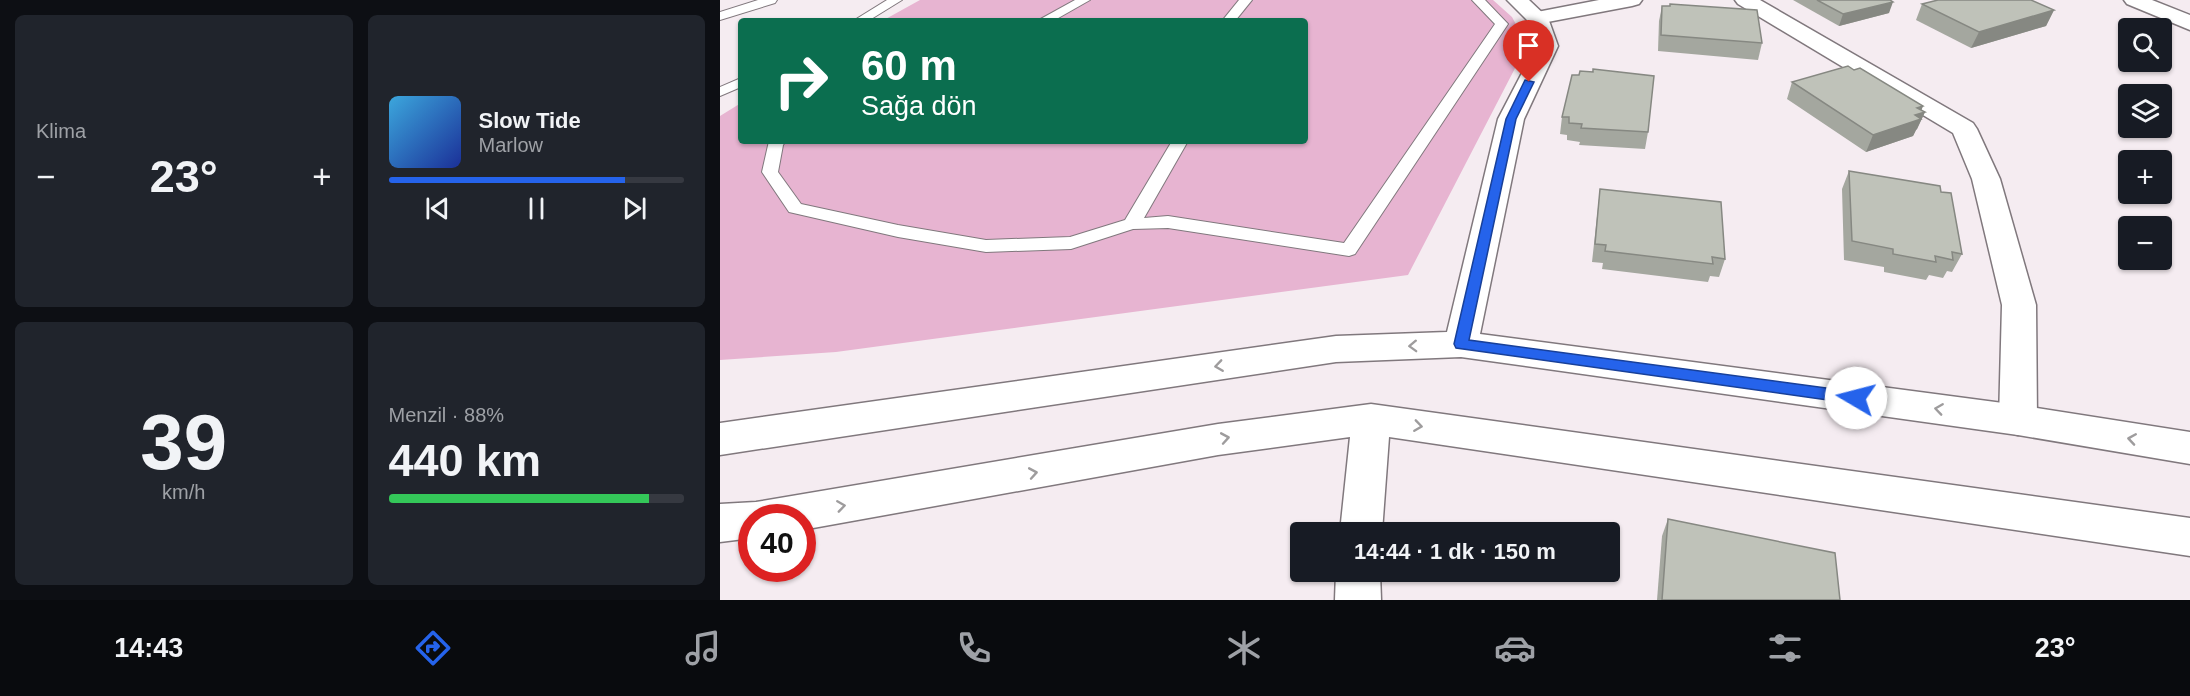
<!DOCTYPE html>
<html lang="tr">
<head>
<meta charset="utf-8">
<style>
  body { margin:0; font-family:Helvetica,sans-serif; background:#20242c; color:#f1f3f6; height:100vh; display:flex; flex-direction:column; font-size:22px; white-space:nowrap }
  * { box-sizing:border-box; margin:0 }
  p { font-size:20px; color:#9ea1a6 }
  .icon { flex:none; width:33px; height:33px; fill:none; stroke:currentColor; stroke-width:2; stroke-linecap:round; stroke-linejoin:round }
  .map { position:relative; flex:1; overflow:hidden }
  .panel { display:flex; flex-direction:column; gap:15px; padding:15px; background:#0d0f14; width:720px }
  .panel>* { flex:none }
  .top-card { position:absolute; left:18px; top:18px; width:570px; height:126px; border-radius:6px; box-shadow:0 2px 4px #0004; background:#0b6e4f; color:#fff; overflow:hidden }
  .fabs { position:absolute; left:1398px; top:18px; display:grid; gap:12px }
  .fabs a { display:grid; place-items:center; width:54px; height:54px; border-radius:6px; background:#171b24; box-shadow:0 2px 4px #0004; font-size:30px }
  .speed { position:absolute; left:18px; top:504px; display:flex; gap:12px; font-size:30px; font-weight:700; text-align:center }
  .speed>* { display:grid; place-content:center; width:78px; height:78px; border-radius:50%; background:#171b24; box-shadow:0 2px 4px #0004; line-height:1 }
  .speed .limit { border:9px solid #d22; background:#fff; color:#111 }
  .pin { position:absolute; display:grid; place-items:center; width:51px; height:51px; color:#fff; margin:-62px -26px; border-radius:50% 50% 50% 0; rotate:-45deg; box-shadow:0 0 6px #0007 }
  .pin .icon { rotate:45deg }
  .me { position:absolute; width:66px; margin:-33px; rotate:278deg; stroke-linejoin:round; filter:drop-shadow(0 0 4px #0008) }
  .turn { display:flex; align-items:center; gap:21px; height:126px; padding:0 24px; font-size:27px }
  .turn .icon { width:78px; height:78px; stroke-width:2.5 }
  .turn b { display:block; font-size:42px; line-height:51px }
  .big { font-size:45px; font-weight:800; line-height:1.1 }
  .panel .tile { flex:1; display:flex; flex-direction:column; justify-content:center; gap:9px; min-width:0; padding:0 21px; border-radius:9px; background:#20242c }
  .panel .dial { align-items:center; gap:0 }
  .dial b { font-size:78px; line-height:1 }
  .song { display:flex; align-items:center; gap:18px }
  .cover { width:72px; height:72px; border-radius:9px; background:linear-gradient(135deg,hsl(200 70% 55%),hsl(230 70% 35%)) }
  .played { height:6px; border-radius:3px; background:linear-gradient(90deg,#2563eb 80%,#363941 80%) }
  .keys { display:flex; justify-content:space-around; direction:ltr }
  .heat { display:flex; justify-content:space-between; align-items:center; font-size:33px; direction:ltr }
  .charge { height:9px; border-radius:4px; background:linear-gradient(90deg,#34c759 88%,#363941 0) }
  .panel .tiles { flex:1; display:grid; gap:15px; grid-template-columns:repeat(2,1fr) }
  .trip { position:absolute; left:570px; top:522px; width:330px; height:60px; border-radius:6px; background:#171b24; box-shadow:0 2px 4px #0004; font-weight:800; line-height:60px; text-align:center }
  .dock { display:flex; height:96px; justify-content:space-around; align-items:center; background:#090b0e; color:#9ea1a6 }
  .dock .icon { width:42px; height:42px }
  .dock .current { color:#2563eb }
  .dock b { font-size:27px; color:#f1f3f6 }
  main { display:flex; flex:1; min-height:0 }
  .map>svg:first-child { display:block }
</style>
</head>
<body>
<main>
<section class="panel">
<div class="tiles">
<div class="tile"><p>Klima</p>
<div class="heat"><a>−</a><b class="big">23°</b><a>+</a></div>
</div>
<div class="tile">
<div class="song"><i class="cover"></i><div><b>Slow Tide</b><p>Marlow</p></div></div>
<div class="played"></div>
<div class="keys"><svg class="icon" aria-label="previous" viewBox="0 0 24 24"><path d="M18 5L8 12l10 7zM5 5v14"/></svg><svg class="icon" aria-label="pause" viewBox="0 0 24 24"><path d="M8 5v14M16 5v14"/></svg><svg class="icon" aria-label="next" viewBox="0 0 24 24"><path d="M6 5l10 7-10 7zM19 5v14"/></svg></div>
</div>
<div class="tile dial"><b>39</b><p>km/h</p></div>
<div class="tile"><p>Menzil · 88%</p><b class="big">440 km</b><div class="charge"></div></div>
</div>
</section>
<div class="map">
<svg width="1470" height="600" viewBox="0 0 1470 600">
  <rect width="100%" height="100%" fill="#f5ecf1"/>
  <!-- green -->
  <polygon fill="#e7b4d1" points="200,0 773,0 792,17 807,45 688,275 116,352 0,360 0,116 21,103 21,141 585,141 585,21 162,21"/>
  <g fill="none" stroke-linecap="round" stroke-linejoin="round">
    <!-- lane casing -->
    <g stroke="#80787d" stroke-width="2">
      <g id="lane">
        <polygon points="38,0 57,0 55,3 0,20 0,12"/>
        <polygon points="167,0 182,0 148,21 133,21"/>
        <polygon points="355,0 370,0 333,21 317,21"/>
        <polygon points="519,0 532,0 515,21 502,21"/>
        <polygon points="752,0 765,0 788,24 635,254 629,256 448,228 413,229 351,249 266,252 178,237 69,212 42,172 49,141 66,141 63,145 58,172 81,204 178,225 266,240 350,237 405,220 452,141 468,141 424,218 448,216 624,243 775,24"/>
        <polygon points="21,78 21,87 0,96 0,87"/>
      </g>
    </g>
    <!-- street casing -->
    <g stroke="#80787d" stroke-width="3">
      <g id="street">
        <polygon points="879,0 922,0 919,4 912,6 817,24 809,23 806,18 809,13 817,12"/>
        <polygon points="1015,0 1040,0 1253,123 1257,129 1280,179 1316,305 1317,420 1311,431 1298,435 1285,431 1279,420 1282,305 1252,179 1233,133 1018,4"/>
        <polygon points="1404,0 1432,0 1470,15 1470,30 1407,4"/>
      </g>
    </g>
    <!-- secondary casing -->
    <g stroke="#80787d" stroke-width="3">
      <g id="secondary">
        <polygon points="787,0 809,0 828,18 838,46 804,119 760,334 1298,405 1470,432 1470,464 1298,435 741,357 616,362 0,455 0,423 616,336 727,332 778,119 816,46 807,20"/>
        <polygon points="651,404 1470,518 1470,556 669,437 662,532 620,532 630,437 498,455 82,530 82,518 32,518 32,538 0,542 0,504 36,502 498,424"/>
        <polygon points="616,572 660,572 661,600 615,600"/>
      </g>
    </g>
    <!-- lane -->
    <use href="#lane" fill="#fff" fill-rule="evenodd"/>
    <!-- street -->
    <use href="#street" fill="#fff" fill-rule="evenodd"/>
    <!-- secondary -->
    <use href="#secondary" fill="#fff" fill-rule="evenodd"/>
  </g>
  <!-- wall -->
  <g fill="#a4a79f">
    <polygon points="1073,0 1170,0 1169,13 1119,26"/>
    <polygon points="1202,4 1334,10 1326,26 1251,48 1196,20"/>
    <polygon points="942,6 1042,43 1038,60 938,51 939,21"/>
    <polygon points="859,75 928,132 925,149 859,145 860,142 847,140 847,135 840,134 842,117"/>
    <polygon points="1072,82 1203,106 1201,110 1205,112 1197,129 1196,130 1193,136 1146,152 1067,99"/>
    <polygon points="1129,171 1221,192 1242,254 1232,272 1227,271 1223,278 1209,275 1206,280 1164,272 1164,267 1124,260 1122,189"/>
    <polygon points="880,189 1005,259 999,277 990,276 988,282 882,269 883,263 872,262"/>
    <polygon points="948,519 1120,600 937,600 942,536"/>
  </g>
  <!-- shaded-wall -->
  <g fill="#868882">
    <polygon points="1173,2 1169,13 1119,26 1123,14"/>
    <polygon points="1334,10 1326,26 1251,48 1259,32"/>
    <polygon points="1203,106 1200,114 1205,112 1197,129 1196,130 1193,136 1146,152 1153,135 1197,108"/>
  </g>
  <!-- building -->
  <g fill="#bfc2b9" stroke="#868882" stroke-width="1.5">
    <polygon points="1097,0 1170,0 1173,2 1123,14"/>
    <polygon points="1218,0 1311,0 1334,10 1259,32 1202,4"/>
    <polygon points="950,4 1037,10 1042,43 941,35 942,6 950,6"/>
    <polygon points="1128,66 1134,70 1140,68 1203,106 1197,108 1205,112 1195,115 1201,119 1153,135 1072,82"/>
    <polygon points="873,69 934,76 928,132 861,128 862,124 849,123 849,117 842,117 852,75 859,75 860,71 873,72"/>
    <polygon points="1129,171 1220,186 1221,192 1231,193 1242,254 1232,252 1233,260 1215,256 1216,262 1173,254 1173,249 1132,241"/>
    <polygon points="880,189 1001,202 1005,259 992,257 993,264 885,251 886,245 875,244"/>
    <polygon points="948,519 1115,553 1120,600 942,600"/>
  </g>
  <!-- one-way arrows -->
  <defs><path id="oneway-chevron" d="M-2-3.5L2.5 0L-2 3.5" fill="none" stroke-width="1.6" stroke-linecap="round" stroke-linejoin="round" transform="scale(1.5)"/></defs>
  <g stroke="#9e9c9d">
    <use href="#oneway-chevron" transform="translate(693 346) rotate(178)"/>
    <use href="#oneway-chevron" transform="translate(499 366) rotate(172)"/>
    <use href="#oneway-chevron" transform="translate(1219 409) rotate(-172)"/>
    <use href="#oneway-chevron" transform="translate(698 426) rotate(8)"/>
    <use href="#oneway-chevron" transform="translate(505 438) rotate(-10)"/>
    <use href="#oneway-chevron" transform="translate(1412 439) rotate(-171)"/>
    <use href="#oneway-chevron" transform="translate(313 473) rotate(-10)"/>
    <use href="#oneway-chevron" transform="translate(121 506) rotate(-8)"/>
  </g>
  <!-- route -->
  <polygon fill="#2563eb" stroke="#184099" stroke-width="1.5" points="805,80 814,82 796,119 749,340 1136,392 1141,394 1143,398 1141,402 1136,404 736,348 734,344 786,119"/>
</svg>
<div class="fabs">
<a><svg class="icon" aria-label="search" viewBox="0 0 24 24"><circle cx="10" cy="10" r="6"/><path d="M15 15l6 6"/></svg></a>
<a><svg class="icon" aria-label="layers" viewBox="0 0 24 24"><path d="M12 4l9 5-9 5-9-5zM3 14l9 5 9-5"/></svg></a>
<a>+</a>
<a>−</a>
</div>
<div class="speed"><div class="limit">40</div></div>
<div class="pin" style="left:809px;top:82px;background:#d93025"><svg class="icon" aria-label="arrive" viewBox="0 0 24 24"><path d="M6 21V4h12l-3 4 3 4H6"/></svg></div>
<svg class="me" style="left:1136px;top:398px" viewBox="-20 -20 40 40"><circle r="19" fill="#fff"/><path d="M0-13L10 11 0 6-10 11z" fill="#2563eb"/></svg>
<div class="trip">14:44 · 1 dk · 150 m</div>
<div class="top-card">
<div class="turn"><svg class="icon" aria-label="right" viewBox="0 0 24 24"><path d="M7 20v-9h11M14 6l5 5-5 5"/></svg><div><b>60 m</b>Sağa dön</div></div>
</div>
</div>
</main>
<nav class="dock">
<b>14:43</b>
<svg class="icon current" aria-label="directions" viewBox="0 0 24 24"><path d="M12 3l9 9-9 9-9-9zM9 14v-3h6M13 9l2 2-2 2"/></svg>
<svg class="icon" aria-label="music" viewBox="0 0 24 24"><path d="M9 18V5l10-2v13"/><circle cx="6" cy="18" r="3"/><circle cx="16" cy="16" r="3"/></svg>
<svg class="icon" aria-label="phone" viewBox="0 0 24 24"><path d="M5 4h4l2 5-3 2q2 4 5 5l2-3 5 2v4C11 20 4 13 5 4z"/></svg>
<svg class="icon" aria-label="climate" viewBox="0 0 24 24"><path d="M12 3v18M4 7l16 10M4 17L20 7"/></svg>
<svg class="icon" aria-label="car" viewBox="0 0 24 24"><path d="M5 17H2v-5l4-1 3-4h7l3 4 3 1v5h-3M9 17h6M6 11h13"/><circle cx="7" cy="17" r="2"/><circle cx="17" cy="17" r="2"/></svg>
<svg class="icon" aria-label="filters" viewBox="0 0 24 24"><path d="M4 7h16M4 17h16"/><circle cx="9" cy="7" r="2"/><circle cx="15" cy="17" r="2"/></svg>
<b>23°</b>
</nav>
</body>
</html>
